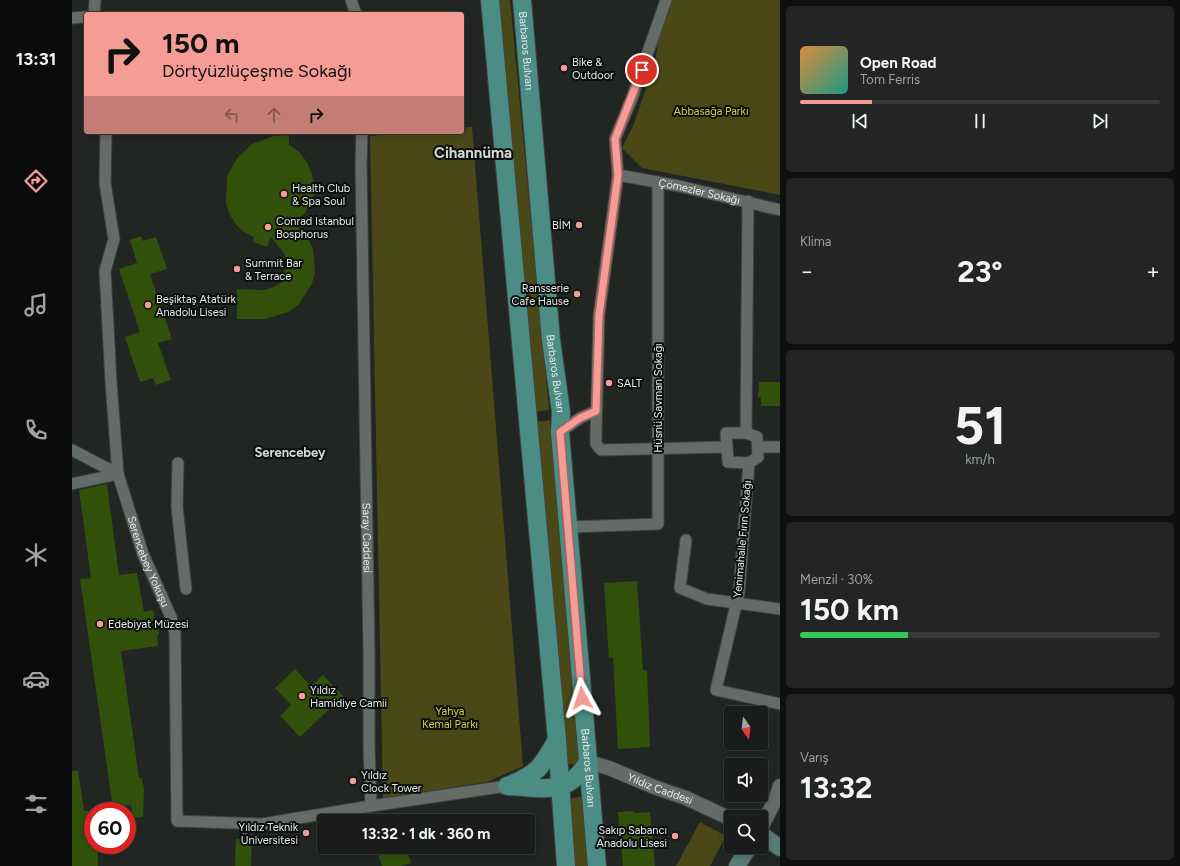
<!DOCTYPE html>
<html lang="tr">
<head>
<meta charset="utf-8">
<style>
  body { margin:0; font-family:Figtree,sans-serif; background:#222523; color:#f1f3f6; height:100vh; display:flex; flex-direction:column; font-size:15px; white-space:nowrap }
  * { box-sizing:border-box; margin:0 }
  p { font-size:13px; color:#9fa1a2 }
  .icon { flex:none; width:22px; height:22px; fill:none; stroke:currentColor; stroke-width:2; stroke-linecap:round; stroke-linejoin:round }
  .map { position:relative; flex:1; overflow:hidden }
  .sheet { display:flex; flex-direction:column; gap:6px; padding:6px; background:#0e0f0e; width:400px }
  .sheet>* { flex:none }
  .guide { position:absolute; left:12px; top:12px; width:380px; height:122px; border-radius:4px; box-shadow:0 2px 6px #0003,0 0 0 1px #373a39; background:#f59c95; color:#111; overflow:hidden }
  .needle { width:26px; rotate:166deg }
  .tools { position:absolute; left:652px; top:706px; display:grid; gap:8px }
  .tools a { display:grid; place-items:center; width:44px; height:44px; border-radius:4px; background:#191c1a; box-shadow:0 2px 6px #0003,0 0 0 1px #373a39; font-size:20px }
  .speed { position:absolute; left:12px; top:802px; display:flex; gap:8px; font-size:20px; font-weight:700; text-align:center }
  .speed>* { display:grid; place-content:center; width:52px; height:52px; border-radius:50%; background:#191c1a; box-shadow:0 2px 6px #0003,0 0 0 1px #373a39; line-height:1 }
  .speed .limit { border:6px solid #d22; background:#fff; color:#111 }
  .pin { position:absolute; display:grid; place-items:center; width:34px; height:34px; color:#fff; margin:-17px; border:2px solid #fff; border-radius:50%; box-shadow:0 1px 4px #0007 }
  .me { position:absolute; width:44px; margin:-22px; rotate:355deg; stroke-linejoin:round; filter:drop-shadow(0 0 3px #0008) }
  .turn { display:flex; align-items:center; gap:14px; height:84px; padding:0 12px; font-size:18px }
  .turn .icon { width:52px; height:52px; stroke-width:2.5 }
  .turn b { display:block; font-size:28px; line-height:34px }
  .lanes { display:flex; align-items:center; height:38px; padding:0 12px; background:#0003; justify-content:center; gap:20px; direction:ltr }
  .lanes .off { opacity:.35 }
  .big { font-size:30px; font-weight:700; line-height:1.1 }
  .sheet .card { flex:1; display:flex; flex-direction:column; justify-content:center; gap:6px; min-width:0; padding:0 14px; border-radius:6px; background:#222523 }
  .sheet .dial { align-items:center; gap:0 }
  .dial b { font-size:52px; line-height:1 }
  .song { display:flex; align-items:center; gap:12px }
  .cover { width:48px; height:48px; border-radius:6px; background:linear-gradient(135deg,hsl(30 70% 55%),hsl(170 70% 35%)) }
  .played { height:4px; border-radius:2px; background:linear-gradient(90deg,#f59c95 20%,#373a39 20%) }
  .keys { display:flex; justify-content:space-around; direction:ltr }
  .heat { display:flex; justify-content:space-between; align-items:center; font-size:22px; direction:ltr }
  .charge { height:6px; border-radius:3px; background:linear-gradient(90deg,#34c759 30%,#373a39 0) }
  .trip { position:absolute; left:245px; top:814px; width:218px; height:40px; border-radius:4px; background:#191c1a; box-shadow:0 2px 6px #0003,0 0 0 1px #373a39; font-weight:700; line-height:40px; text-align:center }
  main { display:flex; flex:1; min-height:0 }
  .dock { display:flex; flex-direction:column; width:72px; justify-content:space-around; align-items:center; background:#0a0b0a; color:#9fa1a2 }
  .dock .icon { width:28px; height:28px }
  .dock .current { color:#f59c95 }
  .dock b { font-size:18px; color:#f1f3f6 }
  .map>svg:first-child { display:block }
</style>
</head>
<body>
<main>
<nav class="dock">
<b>13:31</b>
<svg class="icon current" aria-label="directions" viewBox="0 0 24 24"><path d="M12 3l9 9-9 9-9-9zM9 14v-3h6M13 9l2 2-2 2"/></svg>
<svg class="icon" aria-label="music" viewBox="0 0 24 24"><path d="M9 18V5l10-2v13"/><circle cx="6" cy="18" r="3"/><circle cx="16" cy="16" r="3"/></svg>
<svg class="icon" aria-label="phone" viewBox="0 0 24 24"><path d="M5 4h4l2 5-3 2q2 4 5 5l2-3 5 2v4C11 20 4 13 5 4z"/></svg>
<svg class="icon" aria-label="climate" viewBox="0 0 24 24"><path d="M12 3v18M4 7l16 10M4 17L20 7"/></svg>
<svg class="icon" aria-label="car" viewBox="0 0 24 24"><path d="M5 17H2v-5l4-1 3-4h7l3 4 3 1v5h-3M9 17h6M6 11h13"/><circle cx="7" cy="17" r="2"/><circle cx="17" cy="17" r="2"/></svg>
<svg class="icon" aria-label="filters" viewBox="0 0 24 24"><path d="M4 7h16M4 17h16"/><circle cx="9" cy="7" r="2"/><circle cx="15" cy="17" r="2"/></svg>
</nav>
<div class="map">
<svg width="708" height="866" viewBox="0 0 708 866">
  <rect width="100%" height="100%" fill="#212623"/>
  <!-- green -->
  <g fill="#4b4817">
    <polygon points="427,0 438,0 477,410 464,412"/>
    <polygon points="600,0 708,0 708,195 570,168 550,148 561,126 572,95 583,61 589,25"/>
    <polygon points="400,127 451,766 415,782 311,798 298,136 340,132 390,132 390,128"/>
    <polygon points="478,420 508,765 494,764 465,422"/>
    <polygon points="510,796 516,866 502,866 497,799"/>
    <polygon points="628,822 654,836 638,866 604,866"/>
  </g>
  <!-- building -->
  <g fill="#31510b">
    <polygon points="217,135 217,145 227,152 235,162 239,172 244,191 233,213 223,222 235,237 241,249 243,272 240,284 227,304 217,312 193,319 165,319 165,289 192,290 202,287 210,282 215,263 212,253 199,237 195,247 181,242 182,237 172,232 165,226 158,215 154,204 155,176 165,158 180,144 202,136"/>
    <polygon points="69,236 71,241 84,237 95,269 78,274 100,339 86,343 99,380 84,385 81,378 68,382 53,337 68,332 47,269 65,263 58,240"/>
    <polygon points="687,382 708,382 708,406 689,406 689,397 686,397"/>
    <polygon points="35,484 47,575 65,573 72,612 81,610 83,621 85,620 87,635 85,635 86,646 49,651 67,778 70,778 72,789 71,817 61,818 59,805 41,808 8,579 19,578 7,490"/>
    <polygon points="565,581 571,670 575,670 578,747 546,749 541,657 537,658 532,583"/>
    <polygon points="223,669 239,686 251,675 271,696 228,737 208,716 219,705 203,688"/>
    <polygon points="6,770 12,811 21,811 21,845 26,845 26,866 0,866 0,771"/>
    <polygon points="562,811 562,813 578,812 583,866 551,866 546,812"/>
    <polygon points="164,839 180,840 179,866 163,866"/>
    <polygon points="304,847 334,847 339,863 327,866 310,866"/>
  </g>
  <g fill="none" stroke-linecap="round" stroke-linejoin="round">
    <!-- minor casing -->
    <g stroke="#3f4341" stroke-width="13">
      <g id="minor">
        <polyline points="279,0 284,14"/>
        <polyline points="594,0 560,98 543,139 546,175 527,315 524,435 524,444 529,450 654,447"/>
        <polyline points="22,14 23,0"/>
        <polyline points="0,18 14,17"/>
        <path id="s1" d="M34 132 33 183 42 239 33 271 39 382 46 474 71 554 99 617 103 633 105 821 190 824 299 806"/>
        <path id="s2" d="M290 132 289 164 297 652V745L299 806 435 786"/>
        <path id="s3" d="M546 175 607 186 708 210"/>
        <polyline points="488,432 508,418 524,411"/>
        <polygon points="654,433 674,433 685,437 686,457 677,463 656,462"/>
        <polyline points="674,433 676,201"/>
        <polyline points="686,447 708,447"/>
        <polyline points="0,450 46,474"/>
        <polyline points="106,463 105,507 114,589"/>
        <polyline points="677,463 667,592 644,690 708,704"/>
        <polyline points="0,484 46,474"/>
        <polyline points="496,527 586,524 586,182"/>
        <polyline points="614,540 608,588 635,599 708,609"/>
      </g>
    </g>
    <!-- tertiary casing -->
    <g stroke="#3f4341" stroke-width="16">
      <g id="tertiary">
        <path id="s4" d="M516 762 537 768 582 787 614 798 659 819"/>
        <polyline points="689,828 704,798 708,786"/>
      </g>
    </g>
    <!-- secondary casing -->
    <g stroke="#3f4341" stroke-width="18">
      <g id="secondary">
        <polyline points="689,834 708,848"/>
        <polyline points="665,866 677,847"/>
      </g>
    </g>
    <!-- primary casing -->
    <g stroke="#3f4341" stroke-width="20">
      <g id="primary">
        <polyline points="418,0 485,740 494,866"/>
        <path id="s5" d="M450 0 479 340 489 412 488 432 525 866"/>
        <path d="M438 785C467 773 470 766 485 740"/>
        <path d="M435 786C470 787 494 798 516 762"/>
      </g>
    </g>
    <!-- minor -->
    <use href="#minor" stroke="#656c68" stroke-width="11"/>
    <!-- tertiary -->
    <use href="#tertiary" stroke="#656c68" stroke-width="14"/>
    <!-- secondary -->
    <use href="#secondary" stroke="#587c76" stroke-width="16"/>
    <!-- primary -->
    <use href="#primary" stroke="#4b8c84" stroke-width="18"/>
  </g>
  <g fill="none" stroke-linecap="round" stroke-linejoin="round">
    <!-- route casing -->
    <g stroke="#9f6561" stroke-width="10">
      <polyline id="route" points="510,698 488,432 508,418 524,411 527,315 546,175 543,139 570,70"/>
    </g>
    <!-- route -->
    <use href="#route" stroke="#f59c95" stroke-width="7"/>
  </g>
  <!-- markers -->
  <g fill="#f59c95" stroke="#0c0f0d" stroke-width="1.5">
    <circle cx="492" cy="68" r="4"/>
    <circle cx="212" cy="194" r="4"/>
    <circle cx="507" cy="225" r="4"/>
    <circle cx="196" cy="227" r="4"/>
    <circle cx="165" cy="269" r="4"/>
    <circle cx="505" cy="294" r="4"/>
    <circle cx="76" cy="305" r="4"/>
    <circle cx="537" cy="383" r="4"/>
    <circle cx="28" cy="624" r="4"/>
    <circle cx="230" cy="696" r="4"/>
    <circle cx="281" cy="781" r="4"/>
    <circle cx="234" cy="833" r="4"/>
    <circle cx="603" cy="836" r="4"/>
  </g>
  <g text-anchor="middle" stroke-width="4" stroke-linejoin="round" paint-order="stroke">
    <!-- street labels -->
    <g font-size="11" fill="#e5e9e7" stroke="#0c0f0d">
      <text dy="4" stroke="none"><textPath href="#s5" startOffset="51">Barbaros Bulvarı</textPath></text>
      <text dy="4" stroke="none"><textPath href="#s3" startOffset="83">Çömezler Sokağı</textPath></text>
      <text dy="4" stroke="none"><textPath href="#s5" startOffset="375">Barbaros Bulvarı</textPath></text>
      <text transform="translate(586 398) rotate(-90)" y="4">Hüsnü Savman Sokağı</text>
      <text dy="4" stroke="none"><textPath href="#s2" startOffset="406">Saray Caddesi</textPath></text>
      <text transform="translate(670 539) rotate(-85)" y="4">Yenimahalle Fırın Sokağı</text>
      <text dy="4" stroke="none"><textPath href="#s1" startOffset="437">Serencebey Yokuşu</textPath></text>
      <text dy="4" stroke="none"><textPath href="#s5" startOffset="771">Barbaros Bulvarı</textPath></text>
      <text dy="4" stroke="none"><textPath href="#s4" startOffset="77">Yıldız Caddesi</textPath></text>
    </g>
    <!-- poi labels -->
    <g font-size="11" fill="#e5e9e7" stroke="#0c0f0d" text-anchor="start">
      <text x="500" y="66">Bike &amp;<tspan x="500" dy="13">Outdoor</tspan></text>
      <text x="220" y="192">Health Club<tspan x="220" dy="13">&amp; Spa Soul</tspan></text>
      <text x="204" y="225">Conrad Istanbul<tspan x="204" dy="13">Bosphorus</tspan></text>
      <text x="499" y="229" text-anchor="end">BİM</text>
      <text x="173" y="267">Summit Bar<tspan x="173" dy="13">&amp; Terrace</tspan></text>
      <text x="497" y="292" text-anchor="end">Ransserie<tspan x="497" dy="13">Cafe Hause</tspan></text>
      <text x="84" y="303">Beşiktaş Atatürk<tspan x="84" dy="13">Anadolu Lisesi</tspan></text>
      <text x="545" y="387">SALT</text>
      <text x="36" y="628">Edebiyat Müzesi</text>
      <text x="238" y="694">Yıldız<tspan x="238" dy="13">Hamidiye Camii</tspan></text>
      <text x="289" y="779">Yıldız<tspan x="289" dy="13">Clock Tower</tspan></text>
      <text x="226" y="831" text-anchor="end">Yıldız Teknik<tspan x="226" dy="13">Üniversitesi</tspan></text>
      <text x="595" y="834" text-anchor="end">Sakıp Sabancı<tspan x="595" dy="13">Anadolu Lisesi</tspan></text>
    </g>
    <!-- park labels -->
    <g font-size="11" fill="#d8cd3d" stroke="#0c0f0d">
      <text x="639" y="115">Abbasağa Parkı</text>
      <text x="378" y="715">Yahya<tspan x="378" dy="13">Kemal Parkı</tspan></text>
    </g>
    <!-- quarter labels -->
    <g font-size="13" font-weight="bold" fill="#d1d9d4" stroke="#0c0f0d">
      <text x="218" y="457">Serencebey</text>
    </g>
    <!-- district labels -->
    <g font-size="15" font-weight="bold" fill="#d1d9d4" stroke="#0c0f0d">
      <text x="401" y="158">Cihannüma</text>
    </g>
  </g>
</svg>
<div class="tools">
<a><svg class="needle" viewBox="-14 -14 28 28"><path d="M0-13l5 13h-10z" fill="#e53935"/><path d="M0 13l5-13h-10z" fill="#9fa1a2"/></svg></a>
<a><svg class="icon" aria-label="sound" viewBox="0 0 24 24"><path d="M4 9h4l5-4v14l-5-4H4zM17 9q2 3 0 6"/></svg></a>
<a><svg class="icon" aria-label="search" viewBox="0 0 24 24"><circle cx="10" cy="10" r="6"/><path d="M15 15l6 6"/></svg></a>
</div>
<div class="speed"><div class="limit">60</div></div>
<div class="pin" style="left:570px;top:70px;background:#d93025"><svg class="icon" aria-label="arrive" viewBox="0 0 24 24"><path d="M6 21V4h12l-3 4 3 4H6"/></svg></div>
<svg class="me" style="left:510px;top:698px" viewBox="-20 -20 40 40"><path d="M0-17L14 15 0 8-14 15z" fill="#f59c95" stroke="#fff" stroke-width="4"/></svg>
<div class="trip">13:32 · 1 dk · 360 m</div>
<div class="guide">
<div class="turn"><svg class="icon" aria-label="right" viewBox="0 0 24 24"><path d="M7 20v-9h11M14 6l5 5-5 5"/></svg><div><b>150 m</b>Dörtyüzlüçeşme Sokağı</div></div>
<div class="lanes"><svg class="icon off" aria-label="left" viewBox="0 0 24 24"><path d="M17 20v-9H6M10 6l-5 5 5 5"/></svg><svg class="icon off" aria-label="ahead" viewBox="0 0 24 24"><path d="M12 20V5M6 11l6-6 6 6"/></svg><svg class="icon" aria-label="right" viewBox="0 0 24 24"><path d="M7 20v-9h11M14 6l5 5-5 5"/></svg></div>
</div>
</div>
<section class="sheet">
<div class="card">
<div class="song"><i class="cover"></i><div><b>Open Road</b><p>Tom Ferris</p></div></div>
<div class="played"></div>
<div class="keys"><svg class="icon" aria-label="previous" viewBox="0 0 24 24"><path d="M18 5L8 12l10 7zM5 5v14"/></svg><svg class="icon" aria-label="pause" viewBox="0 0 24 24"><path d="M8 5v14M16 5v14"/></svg><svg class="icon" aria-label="next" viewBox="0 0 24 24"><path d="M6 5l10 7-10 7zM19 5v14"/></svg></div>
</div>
<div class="card"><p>Klima</p>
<div class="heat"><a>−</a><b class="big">23°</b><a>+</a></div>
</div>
<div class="card dial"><b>51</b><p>km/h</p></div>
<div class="card"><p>Menzil · 30%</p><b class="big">150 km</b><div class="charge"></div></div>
<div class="card"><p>Varış</p><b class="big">13:32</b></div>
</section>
</main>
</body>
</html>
